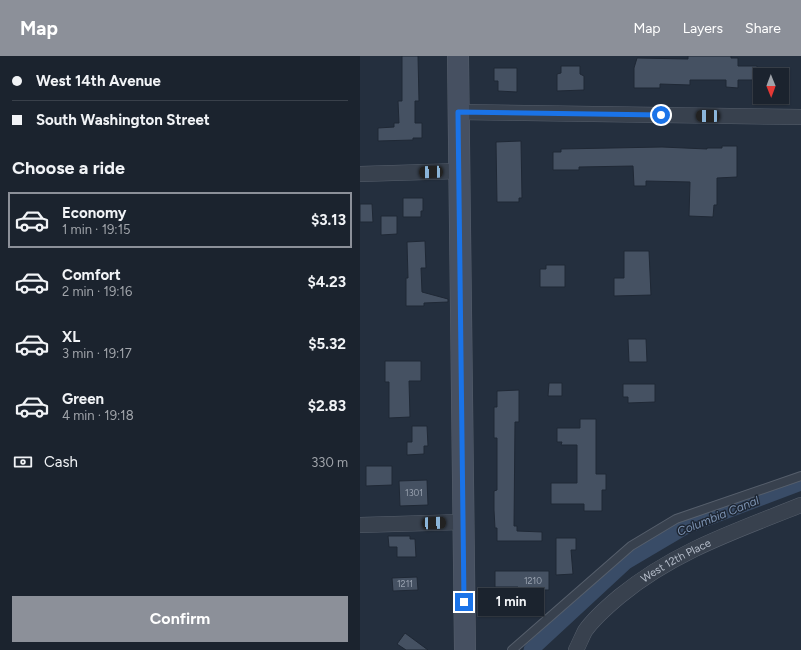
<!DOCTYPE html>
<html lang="en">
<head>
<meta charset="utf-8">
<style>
  :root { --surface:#1b232e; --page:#242b36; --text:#f1f3f6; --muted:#a0a4aa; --line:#39404a; --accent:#8c9099 }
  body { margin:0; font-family:Figtree,sans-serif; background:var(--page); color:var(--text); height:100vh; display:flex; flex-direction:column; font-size:15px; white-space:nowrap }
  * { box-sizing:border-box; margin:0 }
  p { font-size:13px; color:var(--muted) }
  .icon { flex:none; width:22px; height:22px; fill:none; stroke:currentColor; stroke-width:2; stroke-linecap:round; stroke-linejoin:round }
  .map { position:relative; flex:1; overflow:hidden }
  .panel { display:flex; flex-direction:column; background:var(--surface); width:360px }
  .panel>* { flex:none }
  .top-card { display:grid; align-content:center; height:88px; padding:0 12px; background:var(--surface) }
  .needle { width:26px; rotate:179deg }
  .buttons { position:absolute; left:393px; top:12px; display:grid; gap:8px }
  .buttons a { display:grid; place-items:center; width:36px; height:36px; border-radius:0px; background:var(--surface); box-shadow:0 1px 3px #0004,0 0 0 1px var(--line); font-size:20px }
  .end { position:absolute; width:18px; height:18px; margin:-9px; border:5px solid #1a73e8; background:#fff; box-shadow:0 0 0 2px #fff }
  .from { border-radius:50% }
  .bubble { position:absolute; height:28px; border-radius:0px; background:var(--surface); box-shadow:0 1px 3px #0004,0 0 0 1px var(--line); font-size:13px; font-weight:700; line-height:28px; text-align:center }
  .car { position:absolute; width:12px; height:24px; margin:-12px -6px; border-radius:5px; box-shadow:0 0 3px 1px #0007; background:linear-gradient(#222 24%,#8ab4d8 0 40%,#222 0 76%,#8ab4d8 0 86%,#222 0) }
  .top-card b { display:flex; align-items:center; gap:14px; height:38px; font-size:15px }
  .top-card b+b { border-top:1px solid var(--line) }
  .top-card i { width:10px; height:10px; background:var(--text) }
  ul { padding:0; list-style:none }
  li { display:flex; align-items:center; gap:12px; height:56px; margin:0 8px 6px; padding:0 4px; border:2px solid transparent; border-radius:0px }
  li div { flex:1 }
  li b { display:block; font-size:15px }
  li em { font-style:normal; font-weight:700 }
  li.current { border-color:var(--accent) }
  li>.icon { width:36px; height:36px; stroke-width:1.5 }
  h2 { padding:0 12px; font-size:18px; line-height:48px }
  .pay { display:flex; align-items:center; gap:10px; height:44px; padding:0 12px; font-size:15px }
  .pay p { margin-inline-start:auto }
  .action { display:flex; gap:8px; margin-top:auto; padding:8px 12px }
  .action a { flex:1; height:46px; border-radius:0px; background:var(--accent); color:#fff; font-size:16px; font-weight:700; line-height:46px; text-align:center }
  header { display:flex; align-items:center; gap:24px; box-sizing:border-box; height:56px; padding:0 20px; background:var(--accent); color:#fff }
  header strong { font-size:19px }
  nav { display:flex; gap:22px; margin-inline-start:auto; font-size:14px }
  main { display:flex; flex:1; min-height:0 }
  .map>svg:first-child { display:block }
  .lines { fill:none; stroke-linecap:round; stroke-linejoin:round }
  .canal { stroke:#394c67; stroke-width:15 }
  .building { fill:#455162; stroke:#1f2835 }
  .service-casing { stroke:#565f6c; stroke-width:10 }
  .minor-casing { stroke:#565f6c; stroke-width:16 }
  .secondary-casing { stroke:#565f6c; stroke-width:22 }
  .service { stroke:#38414e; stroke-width:8 }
  .minor { stroke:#38414e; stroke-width:15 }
  .secondary { stroke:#465061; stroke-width:21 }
  .route { stroke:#1a73e8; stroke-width:5 }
  .labels { text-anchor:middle; stroke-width:3; stroke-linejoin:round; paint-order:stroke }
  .number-label { font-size:9px; fill:#98a1af }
  .street-label { font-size:11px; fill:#b4bcc9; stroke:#1d2633 }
  .water-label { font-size:12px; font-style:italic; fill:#7c92b1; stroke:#1d2633 }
</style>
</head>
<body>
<header>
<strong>Map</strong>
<nav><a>Map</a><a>Layers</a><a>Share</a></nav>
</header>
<main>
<section class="panel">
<div class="top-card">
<b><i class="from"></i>West 14th Avenue</b>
<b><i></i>South Washington Street</b>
</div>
<h2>Choose a ride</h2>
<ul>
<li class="current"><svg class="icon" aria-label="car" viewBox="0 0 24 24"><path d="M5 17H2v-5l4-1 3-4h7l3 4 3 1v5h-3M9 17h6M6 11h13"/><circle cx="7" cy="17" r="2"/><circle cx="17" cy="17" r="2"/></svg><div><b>Economy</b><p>1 min · 19:15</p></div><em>$3.13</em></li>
<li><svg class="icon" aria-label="car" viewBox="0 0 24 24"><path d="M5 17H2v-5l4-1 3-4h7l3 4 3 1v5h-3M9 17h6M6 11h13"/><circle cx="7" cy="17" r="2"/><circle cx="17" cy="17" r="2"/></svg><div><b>Comfort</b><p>2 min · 19:16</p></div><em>$4.23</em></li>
<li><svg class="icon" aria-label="car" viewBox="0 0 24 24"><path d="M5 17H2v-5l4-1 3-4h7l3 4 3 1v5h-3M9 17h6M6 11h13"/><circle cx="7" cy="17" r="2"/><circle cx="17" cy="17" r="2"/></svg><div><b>XL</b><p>3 min · 19:17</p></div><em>$5.32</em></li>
<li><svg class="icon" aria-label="car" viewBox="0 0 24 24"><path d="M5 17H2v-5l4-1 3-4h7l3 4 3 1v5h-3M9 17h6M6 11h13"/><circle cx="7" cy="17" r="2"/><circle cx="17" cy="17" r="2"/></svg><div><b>Green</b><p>4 min · 19:18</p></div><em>$2.83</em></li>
</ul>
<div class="pay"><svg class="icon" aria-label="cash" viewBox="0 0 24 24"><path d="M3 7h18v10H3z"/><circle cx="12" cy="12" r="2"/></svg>Cash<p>330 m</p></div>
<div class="action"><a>Confirm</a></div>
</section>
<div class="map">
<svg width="441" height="594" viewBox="0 0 441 594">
  <rect width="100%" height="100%" fill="#242f3e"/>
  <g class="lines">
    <!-- canal -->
    <polyline class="canal" points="171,594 266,506 327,470 441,427"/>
  </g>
  <!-- building -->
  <g class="building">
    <polygon points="42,0 58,0 59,45 55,45 55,67 62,67 62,82 53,82 53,84 18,85 18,72 34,71 34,67 39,67 38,45 42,45"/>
    <polygon points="328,0 371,0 371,2 378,2 378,10 397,10 397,24 378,24 378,32 366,31 366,24 330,24 330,29 300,28 300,32 274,32 274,12 277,2 328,3"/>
    <polygon points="201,10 220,10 220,18 224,20 224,34 197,35 197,18 201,17"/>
    <polygon points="134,12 157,12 157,36 138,35 138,25 134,25"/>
    <polygon points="161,85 162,142 159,142 159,146 137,146 136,86"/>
    <polygon points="362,90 377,90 377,121 357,122 357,149 354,149 353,161 329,160 330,126 286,125 286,130 274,130 273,110 219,111 219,114 193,114 193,96 201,96 201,93 302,91 347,93 347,92 362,92"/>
    <polygon points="43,142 63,142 63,155 61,155 61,161 43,161"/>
    <polygon points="0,148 12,148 13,166 0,166"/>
    <polygon points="21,160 37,160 37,178 21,179"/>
    <polygon points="65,185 66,212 61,212 62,236 88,243 88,246 64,247 64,250 46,250 46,222 48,222 47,186"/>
    <polygon points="264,195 289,195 291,239 254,240 254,222 264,222"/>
    <polygon points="186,209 205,209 205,231 180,231 180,213 186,213"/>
    <polygon points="268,283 286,283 287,306 269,306"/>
    <polygon points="25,305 61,305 61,325 49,325 50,361 29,362 29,326 25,326"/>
    <polygon points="189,327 202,327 202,340 188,340"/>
    <polygon points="263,328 295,328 295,346 268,347 268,341 263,341"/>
    <polygon points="159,334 159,366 155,366 154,470 157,470 157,475 182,476 182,485 137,485 137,472 135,472 134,454 134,435 137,434 137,382 134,382 134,351 137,351 137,335"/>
    <polygon points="220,363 236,363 236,418 246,418 246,434 242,434 242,455 224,455 224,448 191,448 191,427 217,427 217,389 201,389 202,386 197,386 197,372 220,372"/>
    <polygon points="52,370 67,370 68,390 64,390 64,398 47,399 47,386 52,386"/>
    <polygon points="6,410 32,410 32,429 6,430"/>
    <polygon points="67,424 68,449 40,450 39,425"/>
    <polygon points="28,480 50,480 50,483 55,483 56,501 37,501 37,491 29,491"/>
    <polygon points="196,482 216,482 216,494 211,494 213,518 196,519"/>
    <polygon points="135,515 189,515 189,534 158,534 158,531 135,531"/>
    <polygon points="57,521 58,534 33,535 32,522"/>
    <polygon points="45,577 68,594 46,594 37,588"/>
  </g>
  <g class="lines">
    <!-- service casing -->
    <g class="service-casing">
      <polyline id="service" points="152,594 271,490 316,463 441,420"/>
    </g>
    <!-- minor casing -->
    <g class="minor-casing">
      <g id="minor">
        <polyline points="98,56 441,61"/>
        <polyline points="0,118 99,115"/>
        <polyline points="0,469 103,466"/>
        <path id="s1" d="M216,594C219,588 222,581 225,575C234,562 248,550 260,540C315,495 376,475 441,449"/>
      </g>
    </g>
    <!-- secondary casing -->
    <g class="secondary-casing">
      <polyline id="secondary" points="98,0 105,594"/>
    </g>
    <!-- service -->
    <use href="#service" class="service"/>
    <!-- minor -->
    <use href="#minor" class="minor"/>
    <!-- secondary -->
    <use href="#secondary" class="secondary"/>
  </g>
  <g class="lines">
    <!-- route -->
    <polyline class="route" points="104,546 98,56 301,59"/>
  </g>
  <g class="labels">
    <!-- number labels -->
    <g class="number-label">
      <text x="54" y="440">1301</text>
      <text x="173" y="528">1210</text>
      <text x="45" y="531">1211</text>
    </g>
    <!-- street labels -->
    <g class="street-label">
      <text dy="4" stroke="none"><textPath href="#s1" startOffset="137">West 12th Place</textPath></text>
    </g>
    <!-- water labels -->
    <g class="water-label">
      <text transform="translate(358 460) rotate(-22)" y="4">Columbia Canal</text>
    </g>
  </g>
</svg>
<div class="buttons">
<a><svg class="needle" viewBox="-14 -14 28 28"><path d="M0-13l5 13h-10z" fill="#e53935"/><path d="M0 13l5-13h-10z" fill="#a0a4aa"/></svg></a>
</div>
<i class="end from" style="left:301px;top:59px"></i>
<i class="end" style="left:104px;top:546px"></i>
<div class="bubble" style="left:118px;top:532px;width:66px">1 min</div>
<i class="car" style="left:348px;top:60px;rotate:271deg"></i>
<i class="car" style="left:71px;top:116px;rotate:268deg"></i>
<i class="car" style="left:74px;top:467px;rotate:88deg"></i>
</div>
</main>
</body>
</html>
